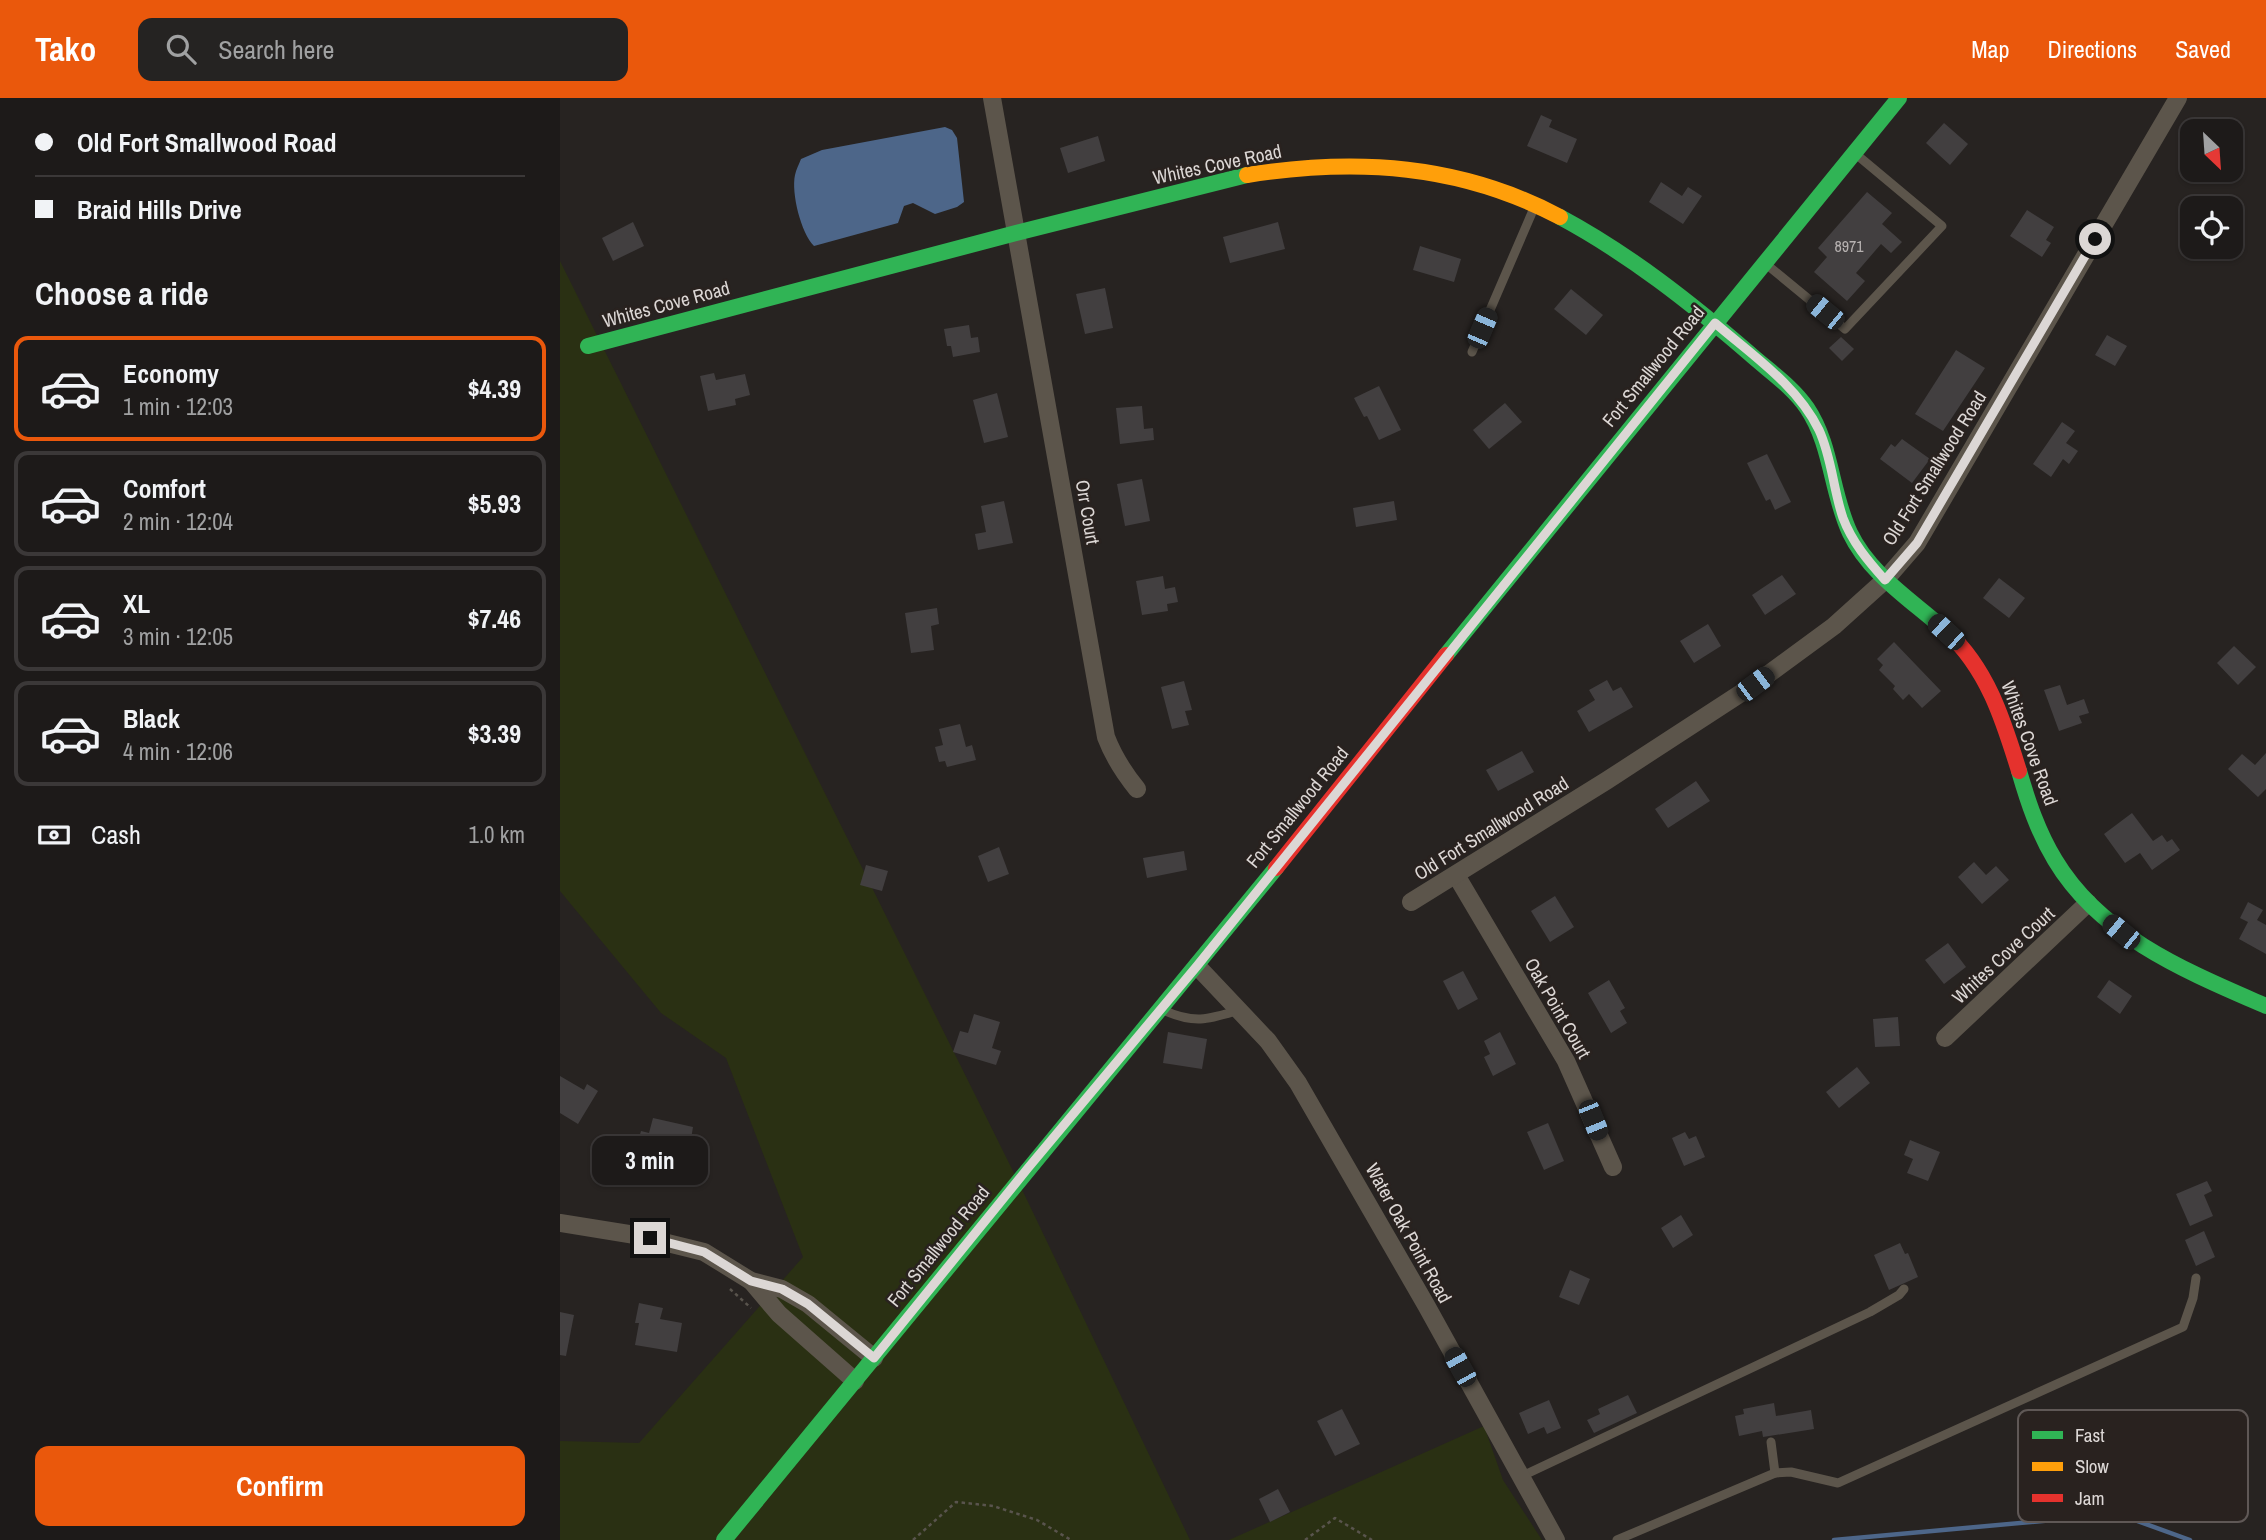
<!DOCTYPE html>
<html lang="en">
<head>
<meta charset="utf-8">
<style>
  :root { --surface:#1d1a19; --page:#252322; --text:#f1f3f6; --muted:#a0a1a2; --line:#3b3838; --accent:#ea580c }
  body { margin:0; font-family:"Archivo Narrow",sans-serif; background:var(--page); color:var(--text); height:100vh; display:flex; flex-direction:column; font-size:26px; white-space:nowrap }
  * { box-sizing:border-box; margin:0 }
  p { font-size:23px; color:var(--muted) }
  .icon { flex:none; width:38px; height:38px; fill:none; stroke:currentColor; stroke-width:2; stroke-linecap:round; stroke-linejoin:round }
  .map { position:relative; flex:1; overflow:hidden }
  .side { display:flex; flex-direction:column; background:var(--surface); width:560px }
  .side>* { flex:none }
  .banner { display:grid; align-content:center; height:154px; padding:0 35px; background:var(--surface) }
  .needle { width:46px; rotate:155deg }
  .controls { position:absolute; left:1620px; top:21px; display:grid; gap:14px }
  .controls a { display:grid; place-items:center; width:63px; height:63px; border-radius:14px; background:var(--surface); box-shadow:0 2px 5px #0004,0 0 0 2px var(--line); font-size:35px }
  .end { position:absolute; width:32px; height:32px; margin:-16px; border:9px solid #dcd7d5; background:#111; box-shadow:0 0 0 4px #111 }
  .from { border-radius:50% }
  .bubble { position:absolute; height:49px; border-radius:14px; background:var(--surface); box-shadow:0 2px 5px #0004,0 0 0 2px var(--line); font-size:23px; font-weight:700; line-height:49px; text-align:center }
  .car { position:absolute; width:21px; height:42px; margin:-21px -10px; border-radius:9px; box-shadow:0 0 5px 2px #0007; background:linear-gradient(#222 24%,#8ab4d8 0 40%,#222 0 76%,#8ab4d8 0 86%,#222 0) }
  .banner b { display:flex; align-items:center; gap:24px; height:66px; font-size:26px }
  .banner b+b { border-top:2px solid var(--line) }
  .banner i { width:18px; height:18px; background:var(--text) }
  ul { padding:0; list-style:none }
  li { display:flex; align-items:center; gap:21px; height:105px; margin:0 14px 10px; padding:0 21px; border:4px solid var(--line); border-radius:14px }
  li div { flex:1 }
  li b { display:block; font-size:26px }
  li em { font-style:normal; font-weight:700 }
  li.active { border-color:var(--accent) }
  li>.icon { width:63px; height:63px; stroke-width:1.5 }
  h2 { padding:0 35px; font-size:32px; line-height:84px }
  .pay { display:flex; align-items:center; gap:18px; height:77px; padding:0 35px; font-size:26px }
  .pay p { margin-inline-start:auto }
  .primary-button { display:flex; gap:14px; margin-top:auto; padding:14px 35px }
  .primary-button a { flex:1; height:80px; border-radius:14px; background:var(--accent); color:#fff; font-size:28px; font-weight:700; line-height:80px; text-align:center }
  header { display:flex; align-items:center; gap:42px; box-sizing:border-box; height:98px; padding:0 35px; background:var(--accent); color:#fff }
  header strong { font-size:33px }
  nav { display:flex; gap:38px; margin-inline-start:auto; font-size:24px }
  .search { width:490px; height:63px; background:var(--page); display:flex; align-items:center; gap:18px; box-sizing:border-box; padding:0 24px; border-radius:14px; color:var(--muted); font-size:26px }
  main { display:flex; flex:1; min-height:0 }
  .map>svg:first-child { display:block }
  .green { fill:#2a3013 }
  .water { fill:#4d6689 }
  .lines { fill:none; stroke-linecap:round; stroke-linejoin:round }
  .stream { stroke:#4d6689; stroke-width:4.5 }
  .building { fill:#423f40 }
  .path { stroke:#59544d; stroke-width:2.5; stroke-dasharray:3.5 3.5; stroke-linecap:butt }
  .lane { stroke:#5c554b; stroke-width:9 }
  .street { stroke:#5c554b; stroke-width:18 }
  .fast { stroke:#30b455; stroke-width:16 }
  .slow { stroke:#ff9f0a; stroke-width:16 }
  .jam { stroke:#e5322d; stroke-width:16 }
  .route { stroke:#dcd7d5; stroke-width:9 }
  .labels { text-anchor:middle; stroke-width:5; stroke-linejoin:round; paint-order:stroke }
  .number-label { font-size:16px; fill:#b6b1b0 }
  .street-label { font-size:19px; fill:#dcd7d5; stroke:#29221f }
  .key { fill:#29221f; stroke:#5f5856; stroke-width:2 }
  .key-label { font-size:19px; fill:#dcd7d5 }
</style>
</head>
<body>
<header>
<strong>Tako</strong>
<div class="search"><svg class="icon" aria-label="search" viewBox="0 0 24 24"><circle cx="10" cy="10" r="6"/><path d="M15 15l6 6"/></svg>Search here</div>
<nav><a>Map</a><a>Directions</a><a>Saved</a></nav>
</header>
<main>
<section class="side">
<div class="banner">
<b><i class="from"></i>Old Fort Smallwood Road</b>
<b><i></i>Braid Hills Drive</b>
</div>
<h2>Choose a ride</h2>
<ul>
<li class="active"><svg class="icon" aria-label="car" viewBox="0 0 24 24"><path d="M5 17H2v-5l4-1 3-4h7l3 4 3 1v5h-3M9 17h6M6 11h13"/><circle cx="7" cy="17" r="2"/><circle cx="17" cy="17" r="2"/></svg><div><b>Economy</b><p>1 min · 12:03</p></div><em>$4.39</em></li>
<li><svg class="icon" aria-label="car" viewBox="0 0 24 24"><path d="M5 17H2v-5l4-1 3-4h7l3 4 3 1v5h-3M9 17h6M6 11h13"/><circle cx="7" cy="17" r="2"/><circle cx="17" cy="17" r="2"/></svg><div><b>Comfort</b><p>2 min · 12:04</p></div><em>$5.93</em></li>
<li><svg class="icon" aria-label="car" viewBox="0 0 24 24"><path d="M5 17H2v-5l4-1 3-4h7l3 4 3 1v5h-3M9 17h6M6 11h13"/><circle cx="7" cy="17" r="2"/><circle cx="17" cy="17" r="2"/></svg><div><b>XL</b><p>3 min · 12:05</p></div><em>$7.46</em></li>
<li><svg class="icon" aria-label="car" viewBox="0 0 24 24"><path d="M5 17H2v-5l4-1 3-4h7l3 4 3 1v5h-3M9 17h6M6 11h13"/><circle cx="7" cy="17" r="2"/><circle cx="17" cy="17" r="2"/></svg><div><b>Black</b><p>4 min · 12:06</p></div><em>$3.39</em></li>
</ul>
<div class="pay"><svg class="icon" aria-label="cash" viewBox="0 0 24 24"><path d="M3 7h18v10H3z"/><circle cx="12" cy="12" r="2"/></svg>Cash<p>1.0 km</p></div>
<div class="primary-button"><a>Confirm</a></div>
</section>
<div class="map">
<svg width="1706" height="1442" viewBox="0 0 1706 1442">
  <rect width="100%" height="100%" fill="#272321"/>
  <!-- green -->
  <g class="green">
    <polygon points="0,163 455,1077 630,1442 0,1442 0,1343 79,1345 243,1159 166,960 101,915 0,793"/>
    <polygon points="924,1328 943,1382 982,1442 669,1442"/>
  </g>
  <!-- water -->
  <path class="water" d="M385,29L392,32L397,40L404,104L397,109L375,116L353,105L344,108L338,125L254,148C241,135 231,95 235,77C236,72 239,66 241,61L262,52Z"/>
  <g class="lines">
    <!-- stream -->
    <polyline class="stream" points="1274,1442 1558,1416 1630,1442"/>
  </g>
  <!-- building -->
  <g class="building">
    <polygon points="981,17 992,22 989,29 1017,41 1007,65 967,48"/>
    <polygon points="1384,25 1408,46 1390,67 1366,45"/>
    <polygon points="538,38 545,63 508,75 500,50"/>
    <polygon points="1101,84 1122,98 1128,89 1142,98 1123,126 1089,104"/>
    <polygon points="1307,94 1332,115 1322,126 1342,144 1331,155 1321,146 1296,175 1305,183 1287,203 1254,174 1267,159 1258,150"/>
    <polygon points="1467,112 1494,129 1486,142 1491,145 1482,159 1450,138"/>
    <polygon points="73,124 84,148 53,163 42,140"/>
    <polygon points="718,124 725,151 670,165 663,139"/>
    <polygon points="860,148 901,161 894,184 853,172"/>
    <polygon points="545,190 553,230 525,236 516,196"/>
    <polygon points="1011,191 1043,217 1026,237 994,211"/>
    <polygon points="409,227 411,240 418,239 420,254 393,259 391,248 387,248 384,231"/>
    <polygon points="1547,237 1567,248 1555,268 1535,257"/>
    <polygon points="1281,239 1294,251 1282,263 1269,250"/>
    <polygon points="1396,252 1425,270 1383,333 1355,316"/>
    <polygon points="154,275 156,282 185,276 190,297 175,301 176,307 148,313 140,278"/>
    <polygon points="819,288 841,332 819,342 807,318 804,319 794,300"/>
    <polygon points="437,295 448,339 424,345 413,302"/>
    <polygon points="945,305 962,324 929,351 913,332"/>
    <polygon points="582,308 584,331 593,330 594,342 560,346 556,310"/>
    <polygon points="1502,324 1515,333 1506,345 1518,353 1509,366 1503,361 1491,379 1473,366"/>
    <polygon points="1342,341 1370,361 1352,385 1320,361 1331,346 1335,349"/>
    <polygon points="1207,356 1231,404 1215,412 1210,401 1206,403 1187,365"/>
    <polygon points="582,381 590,423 565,428 557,386"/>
    <polygon points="444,403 453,445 418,452 415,436 426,434 421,408"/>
    <polygon points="834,403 837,422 796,429 793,410"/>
    <polygon points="1222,477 1236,496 1205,517 1192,497"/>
    <polygon points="603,478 605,491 615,489 618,504 607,506 608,513 582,517 576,483"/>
    <polygon points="1439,480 1465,500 1449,520 1423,500"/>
    <polygon points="377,510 379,526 371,528 374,552 351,555 345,515"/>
    <polygon points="1148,526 1161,548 1134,565 1120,543"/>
    <polygon points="1334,544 1381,593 1362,610 1349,596 1343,602 1333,591 1335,588 1319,572 1323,567 1317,561"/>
    <polygon points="1674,548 1696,569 1678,587 1657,565"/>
    <polygon points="1047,582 1053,593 1061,589 1073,609 1029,634 1017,613 1035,602 1029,592"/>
    <polygon points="624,583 632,612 625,613 629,627 612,631 601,589"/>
    <polygon points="1500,587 1507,607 1524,601 1529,615 1519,618 1522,625 1499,633 1484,592"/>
    <polygon points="400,626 406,649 412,647 416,662 387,669 385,663 379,664 375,649 383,647 379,631"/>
    <polygon points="962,653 974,674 938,693 926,672"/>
    <polygon points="1706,655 1706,691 1698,699 1668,671 1682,656 1695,667"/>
    <polygon points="1136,683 1150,703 1108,730 1095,711"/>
    <polygon points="1572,715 1593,743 1602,737 1607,744 1612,741 1620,752 1592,772 1580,755 1565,765 1544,736"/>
    <polygon points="439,749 449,776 428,784 418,758"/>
    <polygon points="624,753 627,772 587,780 583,760"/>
    <polygon points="1414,764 1426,777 1436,768 1449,782 1422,806 1398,779"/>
    <polygon points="306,767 328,773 322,793 300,787"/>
    <polygon points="995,798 1014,829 990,844 971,813"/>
    <polygon points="1688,804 1703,812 1697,822 1706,827 1706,856 1679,841 1688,824 1680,820"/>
    <polygon points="1388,845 1406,869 1384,886 1365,862"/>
    <polygon points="903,873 918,901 898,912 883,883"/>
    <polygon points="1049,882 1065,910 1060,913 1067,925 1051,935 1028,895"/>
    <polygon points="1549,882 1572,898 1560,916 1537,899"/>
    <polygon points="414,916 440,924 432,950 441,953 436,967 393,954 400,933 408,935"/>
    <polygon points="1338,919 1340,948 1315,949 1313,921"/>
    <polygon points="608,934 647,941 642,971 603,965"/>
    <polygon points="940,934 956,966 933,978 924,959 930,956 924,943"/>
    <polygon points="1297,969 1310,985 1279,1010 1266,994"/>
    <polygon points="0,978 24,992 27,986 38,993 18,1026 0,1015"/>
    <polygon points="93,1020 133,1029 131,1041 138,1043 134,1061 100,1053 98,1060 75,1054 81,1033 89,1035"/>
    <polygon points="988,1025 1004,1063 984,1072 967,1034"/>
    <polygon points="1125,1034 1129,1041 1136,1038 1145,1059 1124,1068 1112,1040"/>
    <polygon points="1350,1042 1380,1054 1368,1083 1347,1075 1353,1061 1344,1057"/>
    <polygon points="1647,1083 1652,1093 1644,1097 1653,1118 1630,1128 1616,1096"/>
    <polygon points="1121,1117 1133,1137 1113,1150 1101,1130"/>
    <polygon points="1644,1133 1655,1159 1636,1168 1625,1142"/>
    <polygon points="1340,1145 1345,1156 1348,1155 1358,1179 1329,1192 1314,1157"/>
    <polygon points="1010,1172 1030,1181 1019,1207 999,1199"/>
    <polygon points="79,1205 103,1210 100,1221 122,1225 117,1254 75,1247 79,1225 75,1225"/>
    <polygon points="0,1214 14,1217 6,1258 0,1257"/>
    <polygon points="1068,1297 1077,1315 1034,1335 1027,1322 1040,1316 1038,1311"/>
    <polygon points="989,1302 1001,1330 987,1336 984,1329 968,1336 959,1315"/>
    <polygon points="1214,1305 1216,1318 1251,1312 1254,1331 1203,1339 1202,1333 1179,1338 1175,1318 1184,1316 1183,1311"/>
    <polygon points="782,1311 800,1346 775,1358 757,1323"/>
    <polygon points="718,1391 730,1414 710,1424 699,1401"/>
  </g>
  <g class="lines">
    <!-- path -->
    <g class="path">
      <polyline points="170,1191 191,1210"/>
      <polyline points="353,1442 396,1404 433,1408 477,1422 511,1442"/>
      <polyline points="745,1442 775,1420 812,1442"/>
    </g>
    <!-- lane -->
    <g class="lane">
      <polyline points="1206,166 1285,231 1382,128 1297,57"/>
      <polyline points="912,254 974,110"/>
      <path d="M603,912C634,926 647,922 679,912"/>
      <polyline points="1215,1375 1231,1374 1278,1385 1623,1229 1633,1200 1636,1180"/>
      <polyline points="960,1379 1310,1214 1339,1197 1344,1191"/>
      <polyline points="1057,1442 1215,1375 1211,1344"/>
    </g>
    <!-- street -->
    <g class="street">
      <path d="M432,0L546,639C554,660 564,675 577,691"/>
      <polyline points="896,777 1006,963 1053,1069"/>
      <polyline points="851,804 1046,683 1195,586 1274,528 1325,482 1357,445 1618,0"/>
      <polyline points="637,868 708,943 738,985 866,1207 996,1442"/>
      <polyline points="1385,940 1528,805"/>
      <polyline points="0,1125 75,1137 144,1154 191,1183 222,1191 248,1206 314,1260"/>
      <polyline points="191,1183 219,1216 295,1283"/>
    </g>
    <!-- fast -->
    <g class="fast">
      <path d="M1000,119C1069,156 1131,205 1189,255C1209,273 1232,288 1247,310C1272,347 1271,395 1290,435C1310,477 1353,503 1386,533"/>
      <polyline points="28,248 456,135 687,77"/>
      <polyline points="886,557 1339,0"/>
      <path d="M1459,673C1468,704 1478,734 1495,762C1541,839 1628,874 1706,908"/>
      <polyline points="164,1442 716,770"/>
    </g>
    <!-- slow -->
    <path class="slow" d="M687,77C797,60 900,66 1000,119"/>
    <!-- jam -->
    <g class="jam">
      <path d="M1386,533C1427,570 1443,621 1459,673"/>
      <polyline points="716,770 886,557"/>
    </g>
  </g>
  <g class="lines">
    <!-- route -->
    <path class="route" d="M90,1140L144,1154L191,1183L222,1191L248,1206L314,1260L468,1070L637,868L1155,225C1192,257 1237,287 1259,332C1272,360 1273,391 1283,420C1292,444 1308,463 1325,482L1357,445L1535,141"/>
  </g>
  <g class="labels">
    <!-- number labels -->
    <g class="number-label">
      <text x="1289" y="154">8971</text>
    </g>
    <!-- street labels -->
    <g class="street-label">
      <text transform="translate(657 66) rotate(-12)" y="7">Whites Cove Road</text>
      <text transform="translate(106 206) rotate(-15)" y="7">Whites Cove Road</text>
      <text transform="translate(1093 268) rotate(-51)" y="7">Fort Smallwood Road</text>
      <text transform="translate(1374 370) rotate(-58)" y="7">Old Fort Smallwood Road</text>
      <text transform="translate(528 414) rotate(80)" y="7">Orr Court</text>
      <text transform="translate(1470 645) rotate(70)" y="7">Whites Cove Road</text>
      <text transform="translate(737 709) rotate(-51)" y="7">Fort Smallwood Road</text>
      <text transform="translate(931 730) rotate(-32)" y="7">Old Fort Smallwood Road</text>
      <text transform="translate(1443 857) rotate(-43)" y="7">Whites Cove Court</text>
      <text transform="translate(998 910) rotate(60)" y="7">Oak Point Court</text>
      <text transform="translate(849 1135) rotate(61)" y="7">Water Oak Point Road</text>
      <text transform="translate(378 1148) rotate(-51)" y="7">Fort Smallwood Road</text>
    </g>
  </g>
  <!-- legend -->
  <rect x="1458" y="1312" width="230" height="112" rx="10" class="key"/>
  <rect x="1472" y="1333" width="31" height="8" fill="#30b455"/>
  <rect x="1472" y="1364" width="31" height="9" fill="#ff9f0a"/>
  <rect x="1472" y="1396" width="31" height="8" fill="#e5322d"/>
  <g class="key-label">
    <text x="1515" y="1344">Fast</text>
    <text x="1515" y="1375">Slow</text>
    <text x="1515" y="1407">Jam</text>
  </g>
</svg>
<div class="controls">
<a><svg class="needle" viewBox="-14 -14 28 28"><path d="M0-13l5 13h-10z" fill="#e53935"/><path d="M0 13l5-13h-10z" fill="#a0a1a2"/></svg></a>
<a><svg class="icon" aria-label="locate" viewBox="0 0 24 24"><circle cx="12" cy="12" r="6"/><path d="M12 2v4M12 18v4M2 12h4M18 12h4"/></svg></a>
</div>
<i class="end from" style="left:1535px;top:141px"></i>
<i class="end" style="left:90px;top:1140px"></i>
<div class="bubble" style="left:32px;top:1038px;width:116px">3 min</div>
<i class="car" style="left:1265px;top:214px;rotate:309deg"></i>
<i class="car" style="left:922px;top:230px;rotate:23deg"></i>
<i class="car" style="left:1386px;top:534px;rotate:313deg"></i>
<i class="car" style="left:1195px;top:586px;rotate:53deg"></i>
<i class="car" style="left:1561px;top:834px;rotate:309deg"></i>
<i class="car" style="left:1033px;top:1022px;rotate:158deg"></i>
<i class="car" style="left:900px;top:1269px;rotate:331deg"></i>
</div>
</main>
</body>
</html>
